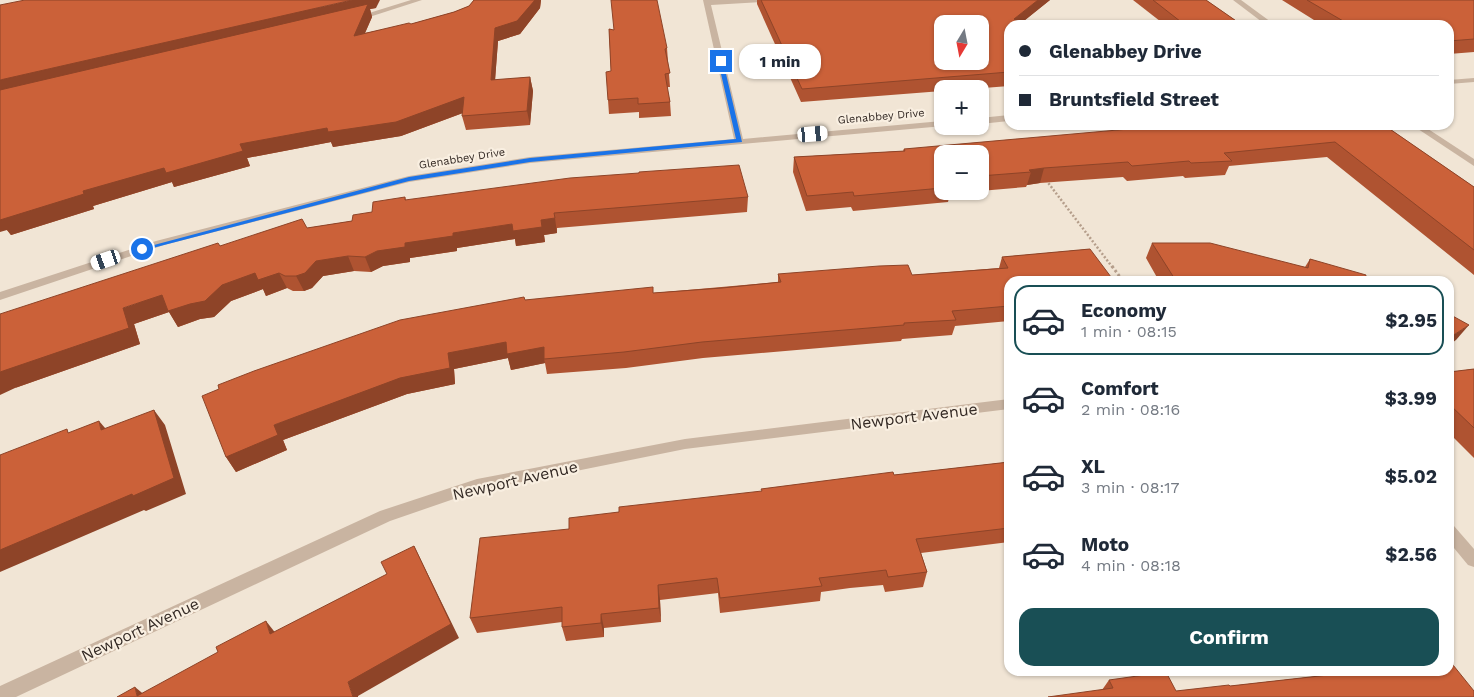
<!DOCTYPE html>
<html lang="en">
<head>
<meta charset="utf-8">
<style>
  :root { --surface:#fff; --page:#f2f2f3; --text:#1f2937; --muted:#747a83; --line:#e0e1e3; --accent:#194f55 }
  body { margin:0; font-family:"Work Sans",sans-serif; background:var(--page); color:var(--text); height:100vh; display:flex; flex-direction:column; font-size:19px; white-space:nowrap }
  * { box-sizing:border-box; margin:0 }
  p { font-size:16px; color:var(--muted) }
  .icon { flex:none; width:28px; height:28px; fill:none; stroke:currentColor; stroke-width:2; stroke-linecap:round; stroke-linejoin:round }
  .map { position:relative; flex:1; overflow:hidden }
  .side { position:absolute; left:1004px; top:276px; width:450px; height:400px; display:flex; flex-direction:column; background:var(--surface); border-radius:15px; box-shadow:0 1px 4px #0004 }
  .side>* { flex:none }
  .banner { position:absolute; left:1004px; top:20px; width:450px; height:110px; border-radius:15px; box-shadow:0 1px 4px #0004; display:grid; align-content:center; height:110px; padding:0 15px; background:var(--surface) }
  .needle { width:32px; rotate:190deg }
  .buttons { position:absolute; left:934px; top:15px; display:grid; gap:10px }
  .buttons a { display:grid; place-items:center; width:55px; height:55px; border-radius:10px; background:var(--surface); box-shadow:0 1px 4px #0004; font-size:25px }
  .end { position:absolute; width:22px; height:22px; margin:-11px; border:6px solid #1a73e8; background:#fff; box-shadow:0 0 0 2px #fff }
  .from { border-radius:50% }
  .bubble { position:absolute; height:35px; border-radius:15px; background:var(--surface); box-shadow:0 1px 4px #0004; font-size:16px; font-weight:700; line-height:35px; text-align:center }
  .car { position:absolute; width:15px; height:30px; margin:-15px -8px; border-radius:6px; box-shadow:0 0 4px 1px #0007; background:linear-gradient(#fff 24%,#345 0 40%,#fff 0 76%,#345 0 86%,#fff 0) }
  .banner b { display:flex; align-items:center; gap:18px; height:48px; font-size:19px }
  .banner b+b { border-top:1px solid var(--line) }
  .banner i { width:12px; height:12px; background:var(--text) }
  ul { padding:9px 0 0; list-style:none }
  li { display:flex; align-items:center; gap:15px; height:70px; margin:0 10px 8px; padding:0 5px; border:2px solid transparent; border-radius:15px }
  li div { flex:1 }
  li b { display:block; font-size:19px }
  li em { font-style:normal; font-weight:700 }
  li.selected { border-color:var(--accent) }
  li>.icon { width:45px; height:45px; stroke-width:1.5 }
  .cta { display:flex; gap:10px; margin-top:auto; padding:10px 15px }
  .cta a { flex:1; height:58px; border-radius:15px; background:var(--accent); color:#fff; font-size:20px; font-weight:700; line-height:58px; text-align:center }
  .map>svg:first-child { display:block }
  .lines { fill:none; stroke-linecap:round; stroke-linejoin:round }
  .path-far1 { stroke:#b59e8b; stroke-width:2.5; stroke-dasharray:2 2; stroke-linecap:butt }
  .path { stroke:#b59e8b; stroke-width:3; stroke-dasharray:2.5 2.5; stroke-linecap:butt }
  .street { fill:#c9b4a1; fill-rule:evenodd }
  .wall { fill:#af5331 }
  .shaded-wall { fill:#8e4428 }
  .building { fill:#cb6139; stroke:#8e4428; fill-rule:evenodd }
  .route { fill:#1a73e8 }
  .labels { text-anchor:middle; stroke-width:4.5; stroke-linejoin:round; paint-order:stroke }
  .far-street-label { font-size:11px; fill:#332924; stroke:#f9efe1 }
  .near-street-label { font-size:16px; fill:#332924; stroke:#f9efe1 }
</style>
</head>
<body>
<div class="map">
<svg width="1474" height="697" viewBox="0 0 1474 697">
  <rect width="100%" height="100%" fill="#f1e5d5"/>
  <g class="lines">
    <!-- path-far1 -->
    <polyline class="path-far1" points="1046,180 1113,268"/>
    <!-- path -->
    <polyline class="path" points="1112,266 1123,281"/>
    <!-- street -->
    <g class="street">
      <polygon points="411,0 422,0 360,20 353,18"/>
      <polygon points="703,0 765,0 762,2 711,5 743,139 942,121 944,126 530,163 409,182 164,245 0,300 0,292 156,241 409,176 530,157 734,139"/>
      <polygon points="1233,0 1241,0 1275,25 1266,25"/>
      <polygon points="1474,78 1474,82 1449,84 1449,80"/>
      <polygon points="1009,115 1009,121 980,124 980,118"/>
      <polygon points="1412,125 1422,125 1474,159 1474,166"/>
      <polygon points="1009,399 1009,409 685,449 477,491 390,521 16,697 0,697 0,686 380,511 477,479 685,439"/>
      <polygon points="1449,524 1454,526 1474,549 1474,567 1468,565 1449,542"/>
    </g>
  </g>
  <!-- wall -->
  <g class="wall">
    <polygon points="474,0 541,0 540,8 520,34 498,41 495,80 530,77 533,91 530,125 466,130 462,116 463,113 401,136 333,147 331,142 247,158 250,166 174,187 172,182 93,206 94,209 11,235 7,230 0,5 376,8 370,9 372,17 365,33 411,24 454,12 469,6"/>
    <polygon points="757,0 1050,0 1021,23 1009,25 1009,86 971,89 942,89 942,91 801,102 757,4"/>
    <polygon points="1133,0 1206,0 1242,25 1165,25"/>
    <polygon points="1282,0 1474,0 1474,52 1449,54 1449,25 1322,25"/>
    <polygon points="609,29 667,48 670,87 667,87 670,102 671,116 639,118 639,112 609,114 608,100 611,71"/>
    <polygon points="1384,125 1474,187 1474,275 1327,157 1229,166 1225,175 1185,178 1183,176 1127,181 1123,177 1040,183 1027,185 1026,187 980,191 980,154 942,154 942,191 971,191 950,193 948,202 853,211 851,207 806,211 793,172 794,157 903,151 904,149"/>
    <polygon points="405,197 406,200 748,197 747,212 557,228 557,233 544,235 545,242 516,246 515,239 457,248 457,251 410,258 410,262 383,266 371,272 354,271 323,276 312,288 304,291 293,291 287,288 266,296 263,289 231,301 214,317 200,319 178,327 169,312 134,324 140,344 15,388 220,246 307,228 352,221"/>
    <polygon points="1152,243 1305,267 1310,259 1365,281 1159,281 1146,258"/>
    <polygon points="1090,249 1009,281 1009,321 955,326 952,335 902,339 901,341 703,358 626,368 547,374 545,363 511,370 508,358 454,369 455,384 407,394 283,440 287,450 236,472 226,457 525,300 653,293 778,282 778,274 912,275 999,268 1002,257"/>
    <polygon points="1474,369 1474,458 1449,433 1449,372"/>
    <polygon points="1009,462 1009,542 921,553 927,572 923,587 885,592 883,585 850,588 821,592 820,601 720,613 718,593 660,600 661,622 604,628 604,637 566,641 562,627 562,622 477,633 470,618 569,529 619,512 894,475"/>
    <polygon points="1344,671 1449,671 1474,697 1102,690 1109,680 1176,691 1230,686 1346,673"/>
  </g>
  <!-- shaded-wall -->
  <g class="shaded-wall">
    <polygon points="352,0 380,0 376,8 370,9 372,17 358,49 0,96 0,80"/>
    <polygon points="535,0 541,0 540,8 520,34 498,41 494,94 491,80 495,28"/>
    <polygon points="1038,0 1050,0 1019,25 1014,19"/>
    <polygon points="530,77 533,91 530,125 527,111"/>
    <polygon points="464,97 468,111 401,136 333,147 331,142 247,158 250,166 174,187 172,182 93,206 94,209 11,235 7,230 0,232 0,217 83,191 240,144"/>
    <polygon points="1044,168 1040,183 1027,185 1031,172 1029,170"/>
    <polygon points="555,218 557,233 544,235 545,242 516,246 515,239 457,248 457,251 410,258 410,262 383,266 371,272 365,257 377,251 405,243 453,233"/>
    <polygon points="348,256 354,271 323,276 312,288 304,291 296,276 316,261"/>
    <polygon points="255,273 279,273 287,288 266,296 263,289 231,301 214,317 200,319 178,327 169,312 134,324 140,344 15,388 0,395 0,372 123,308 162,295 222,285"/>
    <polygon points="1469,325 1456,340 1449,345 1449,338"/>
    <polygon points="506,342 544,347 544,359 545,363 511,370 508,358 454,369 455,384 407,394 283,440 287,450 236,472 226,457 274,425 448,353"/>
    <polygon points="154,410 165,425 186,494 146,511 144,510 0,572 0,550"/>
    <polygon points="99,421 112,436 101,430"/>
    <polygon points="414,546 459,638 358,696 358,697 353,697 348,682"/>
    <polygon points="658,585 660,600 661,622 659,608"/>
    <polygon points="601,614 604,628 604,637 601,623"/>
    <polygon points="266,621 277,635 270,634"/>
    <polygon points="135,687 147,697 137,696"/>
  </g>
  <!-- building -->
  <g class="building">
    <polygon points="25,0 352,0 0,80 0,5"/>
    <polygon points="474,0 535,0 517,21 495,28 491,80 530,77 527,111 462,116 464,97 396,122 328,132 327,128 240,144 243,151 166,173 164,168 83,191 84,194 0,220 0,90 368,4 354,36 409,23 411,24 454,12 469,6"/>
    <polygon points="611,0 657,0 667,48 665,49 670,73 665,74 670,102 638,104 638,98 608,100 606,72 611,71 609,29 614,30"/>
    <path d="M761,0H1038L1014,19L1023,25H1009V72L802,89ZM942,24H980V61H942Z"/>
    <polygon points="1153,0 1206,0 1242,25 1185,25"/>
    <polygon points="1307,0 1474,0 1474,39 1449,41 1449,25 1350,25"/>
    <polygon points="1174,125 1384,125 1474,187 1474,250 1335,142 1224,153 1232,161 1191,163 1189,161 1132,166 1128,162 1044,168 1029,170 1031,172 980,176 980,154 942,154 942,188 854,196 853,192 807,196 794,157 905,151 904,149"/>
    <polygon points="739,165 748,197 554,213 555,218 541,220 542,227 513,231 512,224 453,233 453,236 405,243 405,247 377,251 365,257 348,256 316,261 305,273 296,276 285,276 279,273 258,280 255,273 222,285 205,301 190,304 168,311 162,295 123,308 129,328 0,372 0,314 218,243 220,246 302,219 307,228 352,221 353,215 372,212 373,202 405,197 405,200 570,178 639,173 639,172"/>
    <polygon points="1152,243 1210,243 1308,268 1310,259 1366,275 1365,281 1176,281"/>
    <polygon points="1090,249 1114,281 1009,281 1009,306 952,311 956,320 904,323 904,325 702,342 624,352 544,359 544,347 507,354 506,342 448,353 450,368 400,378 274,425 278,435 226,457 202,396 219,389 218,385 254,371 400,320 524,297 525,300 653,287 653,293 722,288 781,282 778,274 879,266 908,265 912,275 1008,268 1002,257"/>
    <polygon points="1449,314 1469,325 1449,338"/>
    <polygon points="1474,369 1474,428 1449,404 1449,372"/>
    <polygon points="154,410 174,478 133,496 132,494 0,550 0,455 67,429 68,433 99,421 101,430"/>
    <polygon points="1009,462 1009,528 916,539 927,572 888,577 886,570 853,574 819,578 822,586 720,598 717,578 658,585 659,608 601,614 601,623 562,627 562,607 470,618 480,538 569,529 569,518 619,512 619,507 762,491 761,489 893,472 894,475"/>
    <polygon points="414,546 451,624 348,682 353,697 117,697 135,687 137,696 218,652 216,647 266,621 270,634 387,574 381,562"/>
    <polygon points="1449,660 1474,691 1474,697 1048,697 1113,688 1109,680 1166,672 1176,691 1229,685 1230,686 1364,671 1449,671"/>
  </g>
  <!-- route -->
  <polygon class="route" points="721,59 723,61 742,142 530,162 409,181 145,250 139,249 409,177 530,158 736,139 718,61"/>
  <g class="labels">
    <!-- far-street labels -->
    <g class="far-street-label">
      <text transform="translate(881 116) rotate(-5)" y="4">Glenabbey Drive</text>
      <text transform="translate(462 158) rotate(-9)" y="4">Glenabbey Drive</text>
    </g>
    <!-- near-street labels -->
    <g class="near-street-label">
      <text transform="translate(914 416) rotate(-7)" y="6">Newport Avenue</text>
      <text transform="translate(515 480) rotate(-13)" y="6">Newport Avenue</text>
      <text transform="translate(140 629) rotate(-25)" y="6">Newport Avenue</text>
    </g>
  </g>
</svg>
<div class="buttons">
<a><svg class="needle" viewBox="-14 -14 28 28"><path d="M0-13l5 13h-10z" fill="#e53935"/><path d="M0 13l5-13h-10z" fill="#747a83"/></svg></a>
<a>+</a>
<a>−</a>
</div>
<i class="end from" style="left:142px;top:249px"></i>
<i class="end" style="left:721px;top:61px"></i>
<div class="bubble" style="left:739px;top:44px;width:82px">1 min</div>
<i class="car" style="left:813px;top:134px;rotate:85deg"></i>
<i class="car" style="left:106px;top:260px;rotate:251deg"></i>
<div class="banner">
<b><i class="from"></i>Glenabbey Drive</b>
<b><i></i>Bruntsfield Street</b>
</div>
<section class="side">
<ul>
<li class="selected"><svg class="icon" aria-label="car" viewBox="0 0 24 24"><path d="M5 17H2v-5l4-1 3-4h7l3 4 3 1v5h-3M9 17h6M6 11h13"/><circle cx="7" cy="17" r="2"/><circle cx="17" cy="17" r="2"/></svg><div><b>Economy</b><p>1 min · 08:15</p></div><em>$2.95</em></li>
<li><svg class="icon" aria-label="car" viewBox="0 0 24 24"><path d="M5 17H2v-5l4-1 3-4h7l3 4 3 1v5h-3M9 17h6M6 11h13"/><circle cx="7" cy="17" r="2"/><circle cx="17" cy="17" r="2"/></svg><div><b>Comfort</b><p>2 min · 08:16</p></div><em>$3.99</em></li>
<li><svg class="icon" aria-label="car" viewBox="0 0 24 24"><path d="M5 17H2v-5l4-1 3-4h7l3 4 3 1v5h-3M9 17h6M6 11h13"/><circle cx="7" cy="17" r="2"/><circle cx="17" cy="17" r="2"/></svg><div><b>XL</b><p>3 min · 08:17</p></div><em>$5.02</em></li>
<li><svg class="icon" aria-label="car" viewBox="0 0 24 24"><path d="M5 17H2v-5l4-1 3-4h7l3 4 3 1v5h-3M9 17h6M6 11h13"/><circle cx="7" cy="17" r="2"/><circle cx="17" cy="17" r="2"/></svg><div><b>Moto</b><p>4 min · 08:18</p></div><em>$2.56</em></li>
</ul>
<div class="cta"><a>Confirm</a></div>
</section>
</div>
</body>
</html>
